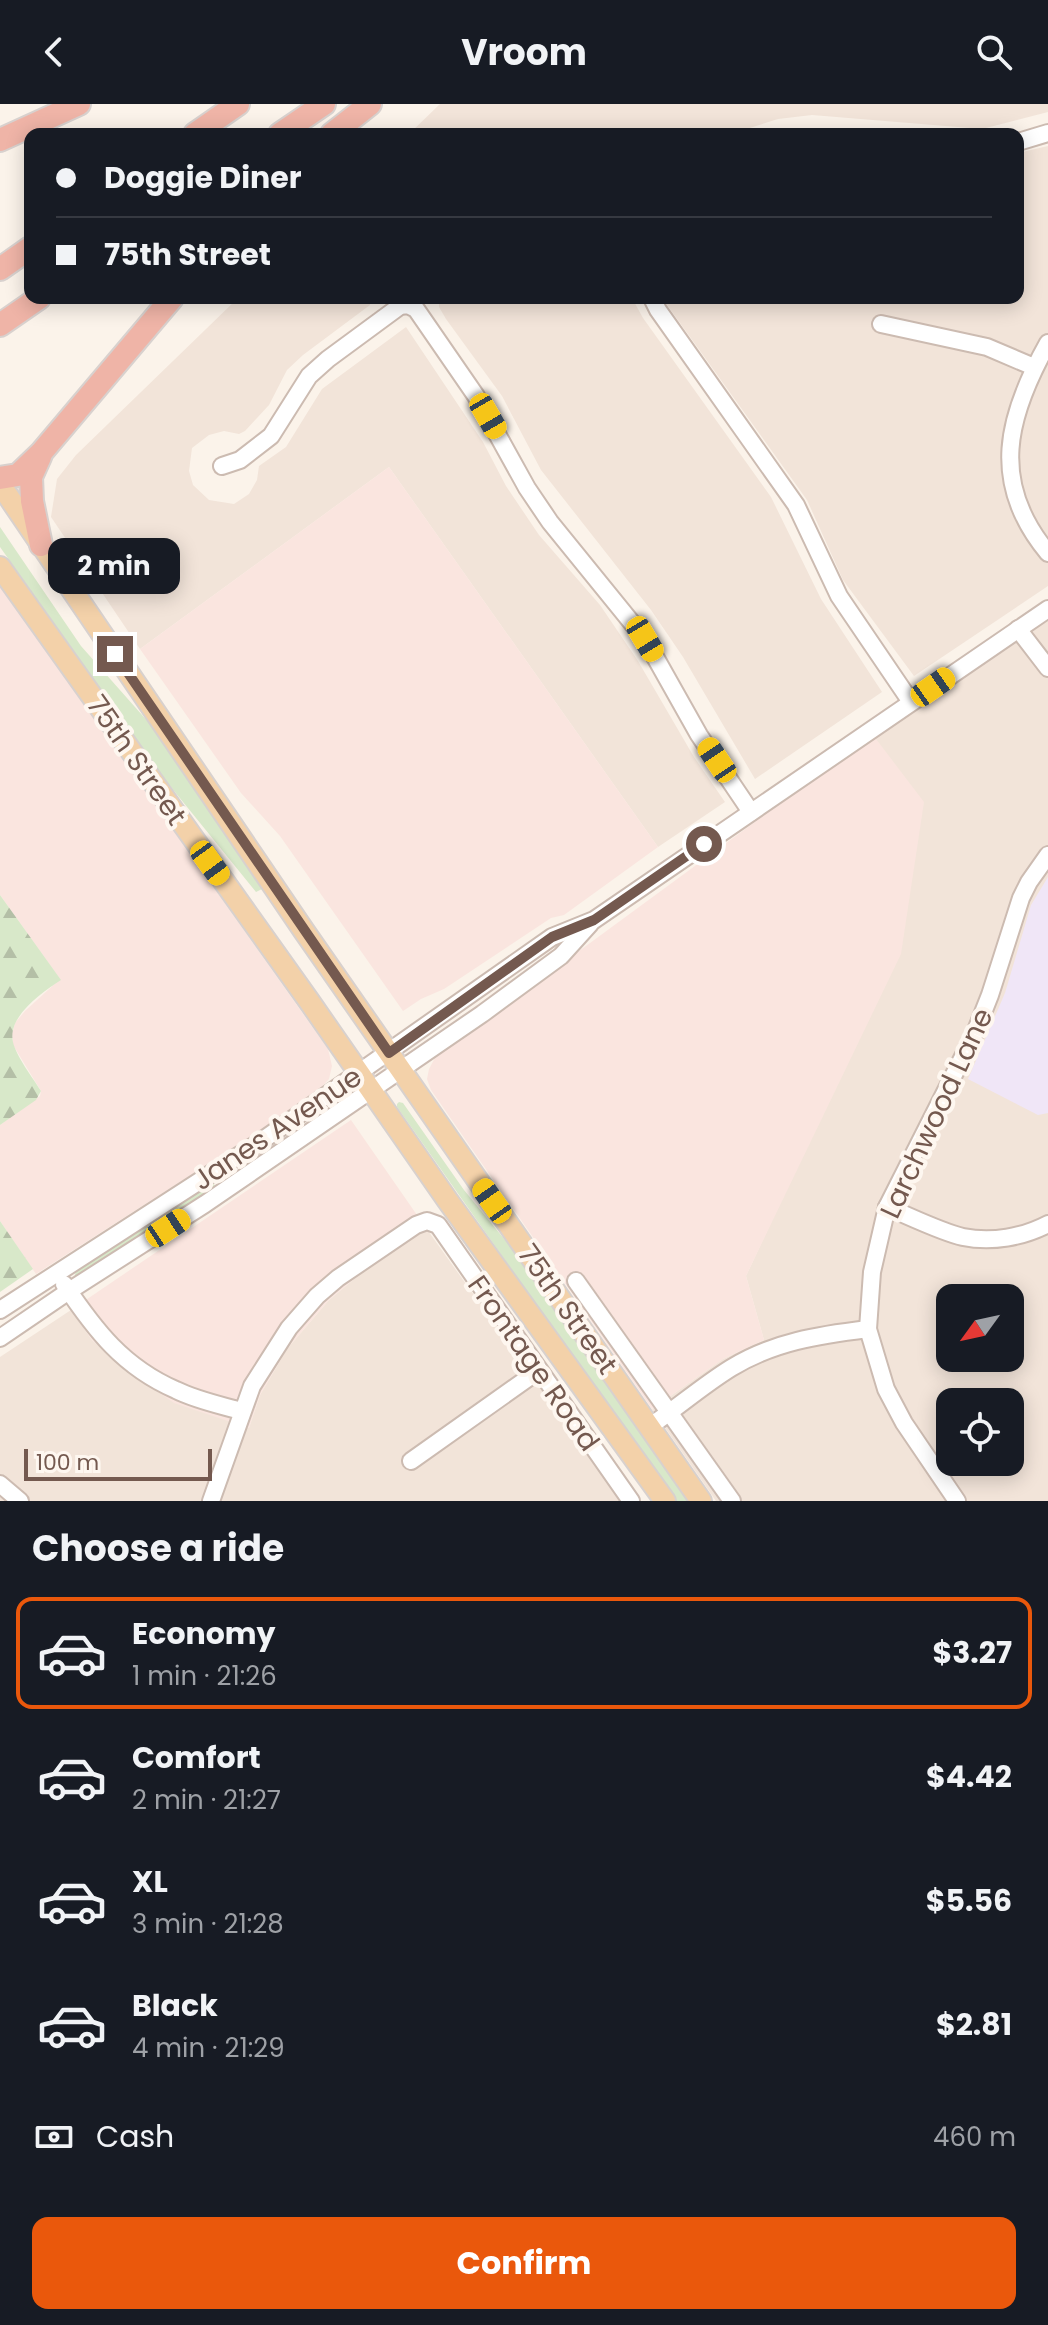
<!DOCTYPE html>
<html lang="en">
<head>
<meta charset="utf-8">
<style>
  :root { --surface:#171b24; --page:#242831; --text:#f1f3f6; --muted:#9ea1a6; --line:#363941; --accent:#ea580c }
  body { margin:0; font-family:Poppins,sans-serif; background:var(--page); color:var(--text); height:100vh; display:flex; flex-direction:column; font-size:30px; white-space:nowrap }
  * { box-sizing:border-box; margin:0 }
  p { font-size:26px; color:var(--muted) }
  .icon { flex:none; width:44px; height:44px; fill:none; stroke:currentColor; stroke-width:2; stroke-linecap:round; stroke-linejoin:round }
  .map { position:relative; height:1397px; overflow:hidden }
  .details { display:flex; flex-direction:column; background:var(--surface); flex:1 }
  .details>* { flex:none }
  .guide { position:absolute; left:24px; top:24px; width:1000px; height:176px; border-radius:16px; box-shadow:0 4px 20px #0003; display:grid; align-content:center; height:176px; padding:0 32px; background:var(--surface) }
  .needle { width:52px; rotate:237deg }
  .controls { position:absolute; left:936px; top:1180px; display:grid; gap:16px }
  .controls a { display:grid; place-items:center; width:88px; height:88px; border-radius:16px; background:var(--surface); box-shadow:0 4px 20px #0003; font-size:40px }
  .scale { position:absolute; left:24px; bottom:20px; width:188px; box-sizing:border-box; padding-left:8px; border:4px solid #74594f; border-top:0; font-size:22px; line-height:28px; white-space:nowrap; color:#74594f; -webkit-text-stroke:6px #fef7f0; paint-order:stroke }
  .end { position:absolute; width:36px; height:36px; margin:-18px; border:10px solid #74594f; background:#fff; box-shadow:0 0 0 4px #fff }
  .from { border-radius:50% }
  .bubble { position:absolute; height:56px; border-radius:16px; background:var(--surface); box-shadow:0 4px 20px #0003; font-size:26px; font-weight:700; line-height:56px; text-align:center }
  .car { position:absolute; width:24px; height:48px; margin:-24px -12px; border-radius:10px; box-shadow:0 0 6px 2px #0007; background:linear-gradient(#f5c518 24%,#345 0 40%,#f5c518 0 76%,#345 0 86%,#f5c518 0) }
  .guide b { display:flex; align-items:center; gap:28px; height:76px; font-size:30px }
  .guide b+b { border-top:2px solid var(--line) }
  .guide i { width:20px; height:20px; background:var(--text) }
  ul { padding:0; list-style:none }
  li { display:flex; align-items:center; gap:24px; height:112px; margin:0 16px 12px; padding:0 16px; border:4px solid transparent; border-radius:16px }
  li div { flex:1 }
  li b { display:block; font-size:30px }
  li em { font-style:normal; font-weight:700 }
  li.current { border-color:var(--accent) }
  li>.icon { width:72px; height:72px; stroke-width:1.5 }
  h2 { padding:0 32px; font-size:36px; line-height:96px }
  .pay { display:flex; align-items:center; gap:20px; height:88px; padding:0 32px; font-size:30px }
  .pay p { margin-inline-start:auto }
  .primary-button { display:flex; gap:16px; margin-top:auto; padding:16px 32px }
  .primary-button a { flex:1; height:92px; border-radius:16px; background:var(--accent); color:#fff; font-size:32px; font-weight:700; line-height:92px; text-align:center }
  header { display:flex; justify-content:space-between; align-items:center; height:104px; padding:0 32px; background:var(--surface); font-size:36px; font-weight:700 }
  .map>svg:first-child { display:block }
  .residential { fill:#f2e4d9; fill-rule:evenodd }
  .commercial { fill:#fae5df }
  .education { fill:#f0e6f7 }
  .green { fill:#d8e8c9 }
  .forest { fill:url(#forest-firs) }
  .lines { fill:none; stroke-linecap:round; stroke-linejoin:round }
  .minor-casing { stroke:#ccbbb1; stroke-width:20 }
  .major-casing { stroke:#d8d1ce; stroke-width:24 }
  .highway-casing { stroke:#d8d1ce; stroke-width:26 }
  .minor { stroke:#fff; stroke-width:16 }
  .major { stroke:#f3d1a9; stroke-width:20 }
  .highway { stroke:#efb4a7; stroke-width:22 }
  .route { stroke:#74594f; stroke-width:10 }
  .labels { text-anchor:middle; stroke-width:8; stroke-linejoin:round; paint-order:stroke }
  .street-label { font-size:28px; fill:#74594f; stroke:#fef7f0 }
</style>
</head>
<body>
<header><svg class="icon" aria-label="back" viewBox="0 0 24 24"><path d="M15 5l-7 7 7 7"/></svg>Vroom<svg class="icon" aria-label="search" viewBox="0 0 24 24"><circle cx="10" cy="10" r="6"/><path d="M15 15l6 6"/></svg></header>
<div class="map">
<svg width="1048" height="1397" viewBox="0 0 1048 1397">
  <defs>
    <pattern id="forest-firs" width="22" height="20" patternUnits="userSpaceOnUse" patternTransform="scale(2)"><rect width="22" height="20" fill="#d8e8c9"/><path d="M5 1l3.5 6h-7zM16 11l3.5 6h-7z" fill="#b4bfa6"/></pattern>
  </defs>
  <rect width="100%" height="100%" fill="#fbf3ea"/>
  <!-- residential -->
  <g class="residential">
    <polygon points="440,0 1048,0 1048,8 982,25 812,11 778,15 731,30 560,30 546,24 527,27 523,30 409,30"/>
    <polygon points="1048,42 1048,482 914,572 843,476 807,396 662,194 1018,194 1018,49"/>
    <polygon points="238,194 370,194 370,201 303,251 287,266 269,301 245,327 239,330 224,327 209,331 192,344 189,367 193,381 209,396 234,400 249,390 257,376 259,362 286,343 322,285 406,223 483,338 506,382 539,431 600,501 638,557 694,653 725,698 658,743 389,363 140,545 51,413 57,375 76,351"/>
    <polygon points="439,194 632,194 643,214 771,393 821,495 882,588 755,675 683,553 651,506 541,366 502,292 446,215 439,203"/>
    <path d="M1048,516V1397H716L652,1305L723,1255L764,1236L746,1172L812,1031L873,631ZM950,1194H1010V1254H950ZM950,1298H1010V1358H950Z"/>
    <polygon points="426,1124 621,1397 0,1397 0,1253 71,1206 92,1236 129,1268 249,1324 260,1291 287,1245 329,1196 377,1156"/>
  </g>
  <!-- commercial -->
  <g class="commercial">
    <polygon points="389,363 658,743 564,811 551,814 444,885 421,895 403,907 280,732 241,689 140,545"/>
    <polygon points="0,482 328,945 332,962 329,975 317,988 247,1035 36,1170 0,1117 0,1021 40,992 41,987 13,941 12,930 15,919 25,907 60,875 0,791"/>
    <polygon points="873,631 924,698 901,850 746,1172 764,1236 723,1255 652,1305 431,986 427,975 429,965 436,952 450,942"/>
    <polygon points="351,1016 426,1124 377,1156 329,1196 287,1245 260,1291 249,1324 174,1299 129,1268 92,1236 71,1206"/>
  </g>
  <!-- education -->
  <polygon class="education" points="1048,773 1048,1009 1038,1011 968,975 1005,889 1031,801"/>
  <!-- green -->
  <g class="green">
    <polygon points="0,423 81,542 150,620 262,785 256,788 166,677 0,443"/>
    <polygon points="399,998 403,999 464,1086 519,1153 689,1397 675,1397 397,1003 397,1000"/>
    <polygon points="212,1078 215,1082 213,1084 74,1175 75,1170 82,1160"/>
  </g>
  <!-- forest -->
  <g class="forest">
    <path d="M0,791L61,876C43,888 7,912 13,938C16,952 33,974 41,987L36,996L0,1021Z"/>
    <polygon points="0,1117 33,1165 0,1188"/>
  </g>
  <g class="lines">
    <!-- minor casing -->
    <g class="minor-casing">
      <g id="minor">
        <polyline points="1018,38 1048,29"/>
        <polyline points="652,194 658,206 796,401 839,492 911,598"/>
        <polyline points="881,220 987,243 1034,263"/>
        <path d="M1048,239C1007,312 989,378 1048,449"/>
        <polyline points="222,362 240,356 271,332 309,272 328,255 400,202 408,201 416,205 476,292 527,384 550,418 645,535 699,631 751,708"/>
        <polyline points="1018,525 1048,564"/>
        <path d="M887,1103C909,1112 941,1128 963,1133C992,1139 1023,1133 1048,1120"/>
        <polyline points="576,1177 732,1397"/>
        <path d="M64,1180C95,1226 123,1263 176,1286C196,1296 220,1301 241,1307"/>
        <polyline points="0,1206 260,1038 552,833 594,816 1048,505"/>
        <polyline points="0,1234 69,1187 205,1100 482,910 561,852 590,820"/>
        <path d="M649,1323C677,1304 702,1282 731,1264C773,1238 819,1231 868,1225"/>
        <polyline points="411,1357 538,1267"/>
        <polyline points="0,1380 20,1397"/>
        <polyline points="211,1397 252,1282 289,1224 317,1192 338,1174 416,1121 427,1117 438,1121 631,1397"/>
        <polyline points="957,1397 904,1319 886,1285 868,1225 872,1168 887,1103 975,929 990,891 1021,794 1029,778 1048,751"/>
      </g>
    </g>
    <!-- major casing -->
    <g class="major-casing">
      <g id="major">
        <polyline points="0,380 304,827 701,1397"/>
        <polyline points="0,463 309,897 448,1097 665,1397"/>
      </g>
    </g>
    <!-- highway casing -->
    <g class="highway-casing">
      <g id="highway">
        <polyline points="195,30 238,0"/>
        <polyline points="280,30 324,0"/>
        <polyline points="332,30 370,0"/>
        <polyline points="0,36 79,0"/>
        <polyline points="0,165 30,144"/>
        <polyline points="0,221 39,194"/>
        <polyline points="40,353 31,373 32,397 41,441"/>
        <polyline points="0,374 18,371 41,349 172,194"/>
      </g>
    </g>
    <!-- minor -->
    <use href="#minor" class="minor"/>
    <!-- major -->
    <use href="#major" class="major"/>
    <!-- highway -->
    <use href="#highway" class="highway"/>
  </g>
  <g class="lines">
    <!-- route -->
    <polyline class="route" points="115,550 389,949 552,833 594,816 704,740"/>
  </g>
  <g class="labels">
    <!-- street labels -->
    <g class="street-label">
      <text transform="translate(137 656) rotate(55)" y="10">75th Street</text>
      <text transform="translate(936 1009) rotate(-65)" y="10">Larchwood Lane</text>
      <text transform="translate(277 1024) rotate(-34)" y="10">Janes Avenue</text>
      <text transform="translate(568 1205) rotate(55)" y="10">75th Street</text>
      <text transform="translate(534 1259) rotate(55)" y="10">Frontage Road</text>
    </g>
  </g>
</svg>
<div class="controls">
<a><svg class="needle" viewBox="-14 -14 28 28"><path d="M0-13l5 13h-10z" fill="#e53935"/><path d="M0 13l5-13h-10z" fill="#9ea1a6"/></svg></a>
<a><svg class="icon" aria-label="locate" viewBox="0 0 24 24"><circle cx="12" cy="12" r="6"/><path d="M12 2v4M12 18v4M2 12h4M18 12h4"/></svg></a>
</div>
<div class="scale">100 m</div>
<i class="end from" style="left:704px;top:740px"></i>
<i class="end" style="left:115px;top:550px"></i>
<div class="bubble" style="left:48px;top:434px;width:132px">2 min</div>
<i class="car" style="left:488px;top:312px;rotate:150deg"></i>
<i class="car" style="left:645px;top:535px;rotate:149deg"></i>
<i class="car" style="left:933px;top:583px;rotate:55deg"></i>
<i class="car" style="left:717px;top:656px;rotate:326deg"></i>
<i class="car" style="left:210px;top:759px;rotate:144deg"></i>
<i class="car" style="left:492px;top:1097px;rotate:325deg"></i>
<i class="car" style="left:168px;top:1124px;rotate:57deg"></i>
<div class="guide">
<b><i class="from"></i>Doggie Diner</b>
<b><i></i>75th Street</b>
</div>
</div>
<section class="details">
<h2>Choose a ride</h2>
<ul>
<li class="current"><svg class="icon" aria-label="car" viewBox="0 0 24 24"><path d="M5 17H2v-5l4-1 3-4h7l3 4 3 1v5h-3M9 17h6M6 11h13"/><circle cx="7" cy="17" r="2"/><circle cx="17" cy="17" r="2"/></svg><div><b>Economy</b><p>1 min · 21:26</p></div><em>$3.27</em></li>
<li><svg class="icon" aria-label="car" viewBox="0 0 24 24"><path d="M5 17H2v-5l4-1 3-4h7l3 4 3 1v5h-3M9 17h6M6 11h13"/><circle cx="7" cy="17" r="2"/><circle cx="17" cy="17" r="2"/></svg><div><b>Comfort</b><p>2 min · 21:27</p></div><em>$4.42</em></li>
<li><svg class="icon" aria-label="car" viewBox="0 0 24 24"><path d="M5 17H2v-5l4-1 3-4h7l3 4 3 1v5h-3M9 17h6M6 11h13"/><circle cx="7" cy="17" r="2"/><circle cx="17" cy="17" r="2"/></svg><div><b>XL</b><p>3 min · 21:28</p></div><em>$5.56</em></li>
<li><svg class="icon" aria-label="car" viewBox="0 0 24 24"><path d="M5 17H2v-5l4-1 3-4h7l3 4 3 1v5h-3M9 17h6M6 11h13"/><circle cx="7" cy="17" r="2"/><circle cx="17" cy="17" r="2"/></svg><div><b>Black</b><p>4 min · 21:29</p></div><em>$2.81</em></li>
</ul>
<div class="pay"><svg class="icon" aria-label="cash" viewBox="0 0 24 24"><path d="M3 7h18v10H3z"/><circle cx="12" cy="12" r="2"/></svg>Cash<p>460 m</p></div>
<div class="primary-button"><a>Confirm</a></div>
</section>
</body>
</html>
